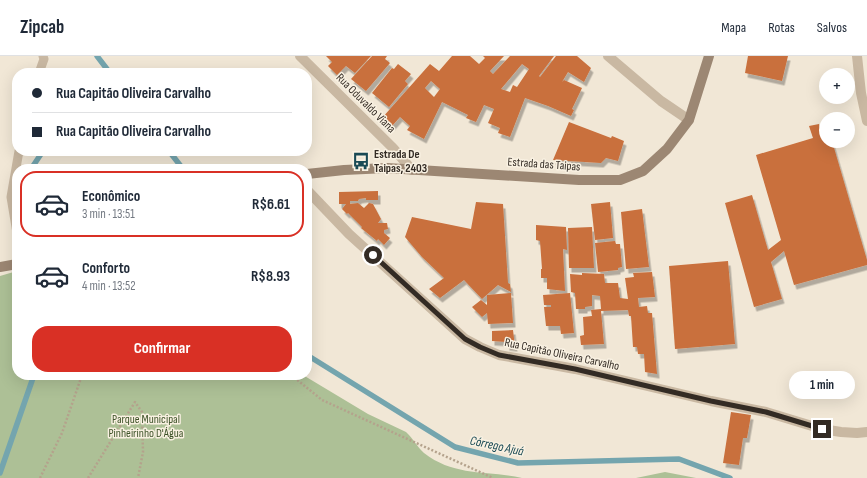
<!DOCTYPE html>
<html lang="pt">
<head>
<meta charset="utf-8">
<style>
  :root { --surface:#fff; --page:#f2f2f3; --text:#1f2937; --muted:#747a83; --line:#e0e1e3; --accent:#d93025 }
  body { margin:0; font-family:"Sofia Sans Condensed",sans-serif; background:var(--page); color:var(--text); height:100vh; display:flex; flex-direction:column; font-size:15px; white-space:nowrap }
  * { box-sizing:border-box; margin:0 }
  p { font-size:13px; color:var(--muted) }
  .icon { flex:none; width:22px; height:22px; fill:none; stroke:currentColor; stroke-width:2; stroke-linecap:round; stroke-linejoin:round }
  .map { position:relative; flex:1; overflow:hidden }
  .drawer { position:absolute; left:12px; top:108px; width:300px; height:216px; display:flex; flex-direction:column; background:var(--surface); border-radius:16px; box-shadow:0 4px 16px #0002 }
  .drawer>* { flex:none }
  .guide { position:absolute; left:12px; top:12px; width:300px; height:88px; border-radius:16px; box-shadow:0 4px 16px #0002; display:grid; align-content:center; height:88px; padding:0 20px; background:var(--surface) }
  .tools { position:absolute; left:819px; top:12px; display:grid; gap:8px }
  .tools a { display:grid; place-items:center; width:36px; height:36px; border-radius:50%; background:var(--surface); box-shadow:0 4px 16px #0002; font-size:20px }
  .end { position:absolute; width:18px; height:18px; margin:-9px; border:5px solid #332b24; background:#fff; box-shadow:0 0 0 2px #fff }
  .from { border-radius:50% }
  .bubble { position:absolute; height:28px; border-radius:14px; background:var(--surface); box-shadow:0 4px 16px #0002; font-size:13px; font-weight:700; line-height:28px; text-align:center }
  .guide b { display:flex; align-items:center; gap:14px; height:38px; font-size:15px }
  .guide b+b { border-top:1px solid var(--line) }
  .guide i { width:10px; height:10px; background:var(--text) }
  ul { padding:7px 0 0; list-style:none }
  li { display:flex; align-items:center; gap:12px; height:66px; margin:0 8px 6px; padding:0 12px; border:2px solid transparent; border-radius:16px }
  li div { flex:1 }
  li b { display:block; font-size:15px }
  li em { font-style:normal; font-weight:700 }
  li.active { border-color:var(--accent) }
  li>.icon { width:36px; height:36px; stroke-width:1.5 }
  .cta { display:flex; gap:8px; margin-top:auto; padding:8px 20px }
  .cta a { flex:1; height:46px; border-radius:16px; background:var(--accent); color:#fff; font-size:16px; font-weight:700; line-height:46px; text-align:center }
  header { display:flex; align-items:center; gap:24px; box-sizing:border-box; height:56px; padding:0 20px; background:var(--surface); border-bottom:1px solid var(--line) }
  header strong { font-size:19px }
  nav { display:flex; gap:22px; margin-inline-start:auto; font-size:14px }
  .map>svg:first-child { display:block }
  .green { fill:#adc096 }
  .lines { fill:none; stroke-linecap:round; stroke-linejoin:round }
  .stream { stroke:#74a5ae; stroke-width:5.5 }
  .building { fill:#c96f3c; fill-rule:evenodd; filter:url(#shadow) }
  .path { stroke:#b4a28c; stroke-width:2.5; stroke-dasharray:2 2; stroke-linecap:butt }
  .service { stroke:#c9b8a2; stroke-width:9 }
  .minor { stroke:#c9b8a2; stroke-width:10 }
  .secondary { stroke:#9c8773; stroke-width:10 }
  .route { stroke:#332b24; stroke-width:5 }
  .labels { text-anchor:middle; stroke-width:3; stroke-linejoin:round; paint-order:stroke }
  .street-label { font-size:12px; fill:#332b24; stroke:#f9f1e2 }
  .poi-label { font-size:12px; font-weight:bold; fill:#332b24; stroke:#f9f1e2; text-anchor:start }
  .park-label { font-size:12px; fill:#3d5228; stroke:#f9f1e2 }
  .water-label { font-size:13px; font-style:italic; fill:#1a4a55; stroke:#f9f1e2 }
</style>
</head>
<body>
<header>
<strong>Zipcab</strong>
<nav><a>Mapa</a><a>Rotas</a><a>Salvos</a></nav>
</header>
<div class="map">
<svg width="867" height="422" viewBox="0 0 867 422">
  <defs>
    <filter id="shadow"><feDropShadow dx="2.5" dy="4.5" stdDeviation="0" flood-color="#0004"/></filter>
  </defs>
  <rect width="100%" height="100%" fill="#f1e7d6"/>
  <!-- green -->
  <g class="green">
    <path d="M17,215V319H303L368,358L406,376C413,382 417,391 424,397C455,421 486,414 522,422H0V220Z"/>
    <polygon points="665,416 696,422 636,422"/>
  </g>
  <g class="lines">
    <!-- stream -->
    <g class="stream">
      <polyline points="97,0 110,17"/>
      <polyline points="169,95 183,113"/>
      <polyline points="31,113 43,95"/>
      <polyline points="307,299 455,391 518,407 679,403 730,422"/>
      <polyline points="0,417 34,319"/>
    </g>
  </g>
  <!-- building -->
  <g class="building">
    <polygon points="326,0 371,0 355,17 346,10 337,19 328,10 332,6"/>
    <polygon points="372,0 387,0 385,3 390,7 366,35 351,23"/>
    <path d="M452,0H470L479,8L485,2L483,0H504L490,15L493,18L510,0H554L539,20L540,21L556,0H577L591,12L584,26L568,16L562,26L564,24L582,32L572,53L574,54L571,60L548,50L525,42L510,81L498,77L500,72L488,67L494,53L484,49L476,66L466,62L468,59L442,46L424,83L407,74L410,70L400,61L392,70L382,62L430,8L439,15ZM522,8L529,13L517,31L513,29L510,36L501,33ZM431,25L440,33L434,41L425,32Z"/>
    <polygon points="748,0 788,0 782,25 745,17"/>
    <polygon points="398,8 411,18 405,25 408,28 389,51 372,37 392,12 394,13"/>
    <polygon points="569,66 611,82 612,80 624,85 618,105 606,102 601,107 553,104"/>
    <polygon points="819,68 822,80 826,79 826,85 832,85 867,204 867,209 794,229 784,195 771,206 782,243 754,251 725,147 752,139 768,194 781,184 756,99 813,82 809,70"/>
    <polygon points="378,135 378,144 366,144 366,142 359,143 358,145 350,145 350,148 358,147 364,152 369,147 373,148 381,163 378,167 387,167 388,173 384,174 384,177 390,182 384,189 378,183 377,185 361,172 362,171 348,157 347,158 342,153 346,148 339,148 339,136"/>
    <polygon points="476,146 503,148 508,227 510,228 511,236 498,229 482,243 464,224 440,242 429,233 444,222 422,201 405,181 412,161 471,173"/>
    <polygon points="610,146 613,182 595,184 591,148"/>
    <polygon points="642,153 649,211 626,213 621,156"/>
    <polygon points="536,169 566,171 567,194 563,193 565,235 547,233 547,222 541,222 541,213 542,213 540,185 536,184"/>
    <polygon points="592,171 594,212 569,212 568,172"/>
    <polygon points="615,185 616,188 620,188 622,211 618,212 618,214 598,216 595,187"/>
    <polygon points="728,205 735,288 675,293 669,210"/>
    <polygon points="652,216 655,241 638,242 639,251 647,250 648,257 652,257 657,318 645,316 644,298 638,298 637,291 633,291 631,260 629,260 628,254 601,255 604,288 581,289 580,280 584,279 583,261 592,260 591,254 601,253 600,240 592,239 592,250 585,251 585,253 576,253 575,237 571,236 570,218 582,219 582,217 604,218 605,227 618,227 620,242 628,243 625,222 634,221 633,217"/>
    <polygon points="511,237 513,267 488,268 487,257 482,261 472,251 481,244 487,249 487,239"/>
    <polygon points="570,237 574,277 561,278 560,270 546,270 544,251 551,251 551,249 544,249 543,239"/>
    <polygon points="513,274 515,291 507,290 507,286 492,285 492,275"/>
    <polygon points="731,356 751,359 747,382 743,382 739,409 723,407"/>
  </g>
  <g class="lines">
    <!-- path -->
    <g class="path">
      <polyline points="291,319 322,344 493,422"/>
      <polyline points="40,422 62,377 82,319"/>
      <polyline points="88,422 135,346 142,356 143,396 138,422"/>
    </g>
    <!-- service -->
    <g class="service">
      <polyline points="39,17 44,3 43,0"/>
      <polyline points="17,177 11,141 19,95"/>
    </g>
    <!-- minor -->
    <g class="minor">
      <polyline points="300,0 393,92 412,114"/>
      <polyline points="608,0 661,45 689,64"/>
      <polyline points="857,0 861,37 867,65"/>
      <polyline points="307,134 349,178 465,283 480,291 499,299 575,313 711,345 766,356 822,373 841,376 857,377 867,376"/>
    </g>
    <!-- secondary -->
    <g class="secondary">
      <polyline points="307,118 344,114 387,112 579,124 620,124 643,115 667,93 689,64 709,0"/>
      <polyline points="0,211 17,208"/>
    </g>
  </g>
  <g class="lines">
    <!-- route -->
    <polyline class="route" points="373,199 465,283 480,291 499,299 575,313 711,345 766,356 822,373"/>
  </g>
  <!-- icons -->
  <defs>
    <g id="bus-bare" transform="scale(1.38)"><path d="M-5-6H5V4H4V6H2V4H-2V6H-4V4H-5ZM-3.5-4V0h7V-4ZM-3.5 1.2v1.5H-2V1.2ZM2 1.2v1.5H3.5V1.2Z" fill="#1a4a55" stroke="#f9f1e2" stroke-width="2.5" paint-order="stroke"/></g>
  </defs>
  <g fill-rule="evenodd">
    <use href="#bus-bare" x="361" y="105"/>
  </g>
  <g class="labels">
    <!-- street labels -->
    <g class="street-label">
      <text transform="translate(366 47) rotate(45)" y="4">Rua Oduvaldo Viana</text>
      <text transform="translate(544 108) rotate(4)" y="4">Estrada das Taipas</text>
      <text transform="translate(562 298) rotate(12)" y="4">Rua Capitão Oliveira Carvalho</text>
    </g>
    <!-- poi labels -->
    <g class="poi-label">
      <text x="374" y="102">Estrada De<tspan x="374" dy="14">Taipas, 2403</tspan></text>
    </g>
    <!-- park labels -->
    <g class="park-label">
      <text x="146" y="367">Parque Municipal<tspan x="146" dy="14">Pinheirinho D'Água</tspan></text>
    </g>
    <!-- water labels -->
    <g class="water-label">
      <text transform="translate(497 389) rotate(12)" y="5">Córrego Ajuá</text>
    </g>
  </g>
</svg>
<div class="tools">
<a>+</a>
<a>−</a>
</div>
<i class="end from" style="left:373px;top:199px"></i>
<i class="end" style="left:822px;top:373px"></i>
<div class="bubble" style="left:789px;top:315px;width:66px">1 min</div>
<div class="guide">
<b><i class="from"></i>Rua Capitão Oliveira Carvalho</b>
<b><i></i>Rua Capitão Oliveira Carvalho</b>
</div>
<section class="drawer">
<ul>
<li class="active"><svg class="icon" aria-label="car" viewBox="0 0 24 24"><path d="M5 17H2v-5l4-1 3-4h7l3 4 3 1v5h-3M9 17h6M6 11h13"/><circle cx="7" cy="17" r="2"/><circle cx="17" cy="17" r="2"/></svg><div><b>Econômico</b><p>3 min · 13:51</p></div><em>R$6.61</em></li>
<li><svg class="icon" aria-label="car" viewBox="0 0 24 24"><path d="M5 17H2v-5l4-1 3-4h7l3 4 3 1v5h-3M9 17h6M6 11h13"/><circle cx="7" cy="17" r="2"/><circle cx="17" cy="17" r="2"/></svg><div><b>Conforto</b><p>4 min · 13:52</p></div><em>R$8.93</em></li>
</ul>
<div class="cta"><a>Confirmar</a></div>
</section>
</div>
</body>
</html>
